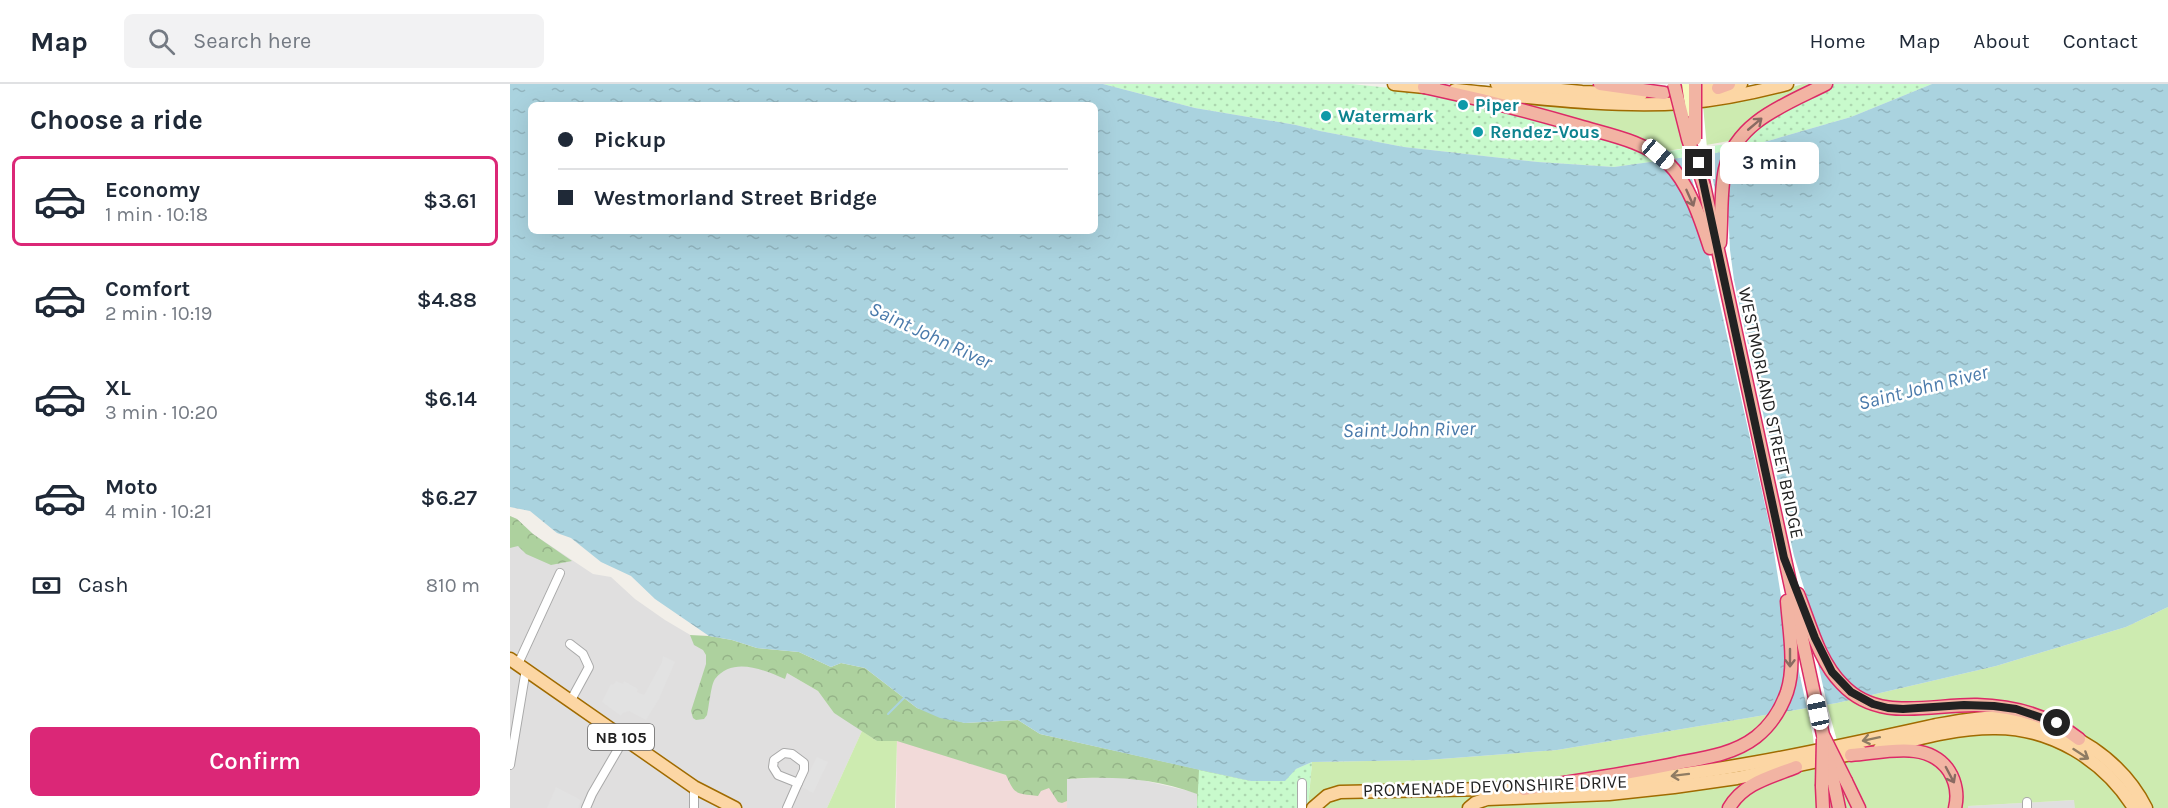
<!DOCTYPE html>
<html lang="en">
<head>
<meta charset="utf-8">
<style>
  :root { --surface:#fff; --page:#f2f2f3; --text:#1f2937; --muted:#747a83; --line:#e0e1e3; --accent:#db2777 }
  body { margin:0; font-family:Karla,sans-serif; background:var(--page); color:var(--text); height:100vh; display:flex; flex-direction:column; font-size:22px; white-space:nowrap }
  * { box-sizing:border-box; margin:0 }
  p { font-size:20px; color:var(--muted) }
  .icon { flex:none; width:33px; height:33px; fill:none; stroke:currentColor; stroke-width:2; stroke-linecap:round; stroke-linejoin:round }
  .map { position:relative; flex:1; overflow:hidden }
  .panel { display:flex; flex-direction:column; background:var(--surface); width:510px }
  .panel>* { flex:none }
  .guide { position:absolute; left:18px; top:18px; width:570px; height:132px; border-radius:9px; box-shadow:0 6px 24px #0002; display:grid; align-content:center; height:132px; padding:0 30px; background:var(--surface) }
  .end { position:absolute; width:27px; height:27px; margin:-14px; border:8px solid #222; background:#fff; box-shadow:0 0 0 3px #fff }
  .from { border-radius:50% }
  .bubble { position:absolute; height:42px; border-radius:9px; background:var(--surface); box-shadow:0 6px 24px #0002; font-size:20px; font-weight:600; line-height:42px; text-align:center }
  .car { position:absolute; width:18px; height:36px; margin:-18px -9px; border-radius:8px; box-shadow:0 0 4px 2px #0007; background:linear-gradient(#fff 24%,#345 0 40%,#fff 0 76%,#345 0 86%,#fff 0) }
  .guide b { display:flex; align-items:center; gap:21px; height:57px; font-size:22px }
  .guide b+b { border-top:2px solid var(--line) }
  .guide i { width:15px; height:15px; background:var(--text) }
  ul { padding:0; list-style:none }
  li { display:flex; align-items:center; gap:18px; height:90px; margin:0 12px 9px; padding:0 18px; border:3px solid transparent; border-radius:9px }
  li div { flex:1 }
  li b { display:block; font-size:22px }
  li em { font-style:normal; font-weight:600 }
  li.active { border-color:var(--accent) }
  li>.icon { width:54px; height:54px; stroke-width:1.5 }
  h2 { padding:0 30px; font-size:27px; line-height:72px }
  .pay { display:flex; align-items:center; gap:15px; height:66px; padding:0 30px; font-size:22px }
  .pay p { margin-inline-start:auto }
  .primary-button { display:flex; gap:12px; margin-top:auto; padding:12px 30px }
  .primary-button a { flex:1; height:69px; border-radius:9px; background:var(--accent); color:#fff; font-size:24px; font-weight:600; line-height:69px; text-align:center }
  header { display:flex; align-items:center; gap:36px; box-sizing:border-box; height:84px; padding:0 30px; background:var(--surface); border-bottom:2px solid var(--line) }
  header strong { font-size:28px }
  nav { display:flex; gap:33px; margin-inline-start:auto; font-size:21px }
  .search { width:420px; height:54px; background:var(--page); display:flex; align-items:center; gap:15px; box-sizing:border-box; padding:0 21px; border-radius:9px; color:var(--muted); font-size:22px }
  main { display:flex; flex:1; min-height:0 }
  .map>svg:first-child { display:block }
  .residential { fill:#e0dfdf }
  .commercial { fill:#f2dad9 }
  .grass { fill:#cdebb0 }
  .forest { fill:url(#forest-crowns) }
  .park { fill:url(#park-dots) }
  .parking { fill:#e2e2e2 }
  .water { fill:url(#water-ripples); fill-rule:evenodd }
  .pier { fill:#fff }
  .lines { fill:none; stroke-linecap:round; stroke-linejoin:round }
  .stream { stroke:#aad3df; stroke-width:2 }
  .minor-casing { stroke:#a9a9a9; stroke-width:10 }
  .primary-casing { stroke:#a06b00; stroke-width:15 }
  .trunk-casing { stroke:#dc2a67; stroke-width:15 }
  .minor { stroke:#fff; stroke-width:8 }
  .primary { stroke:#fcd6a4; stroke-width:12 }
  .trunk { stroke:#f2b4a3; stroke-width:12 }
  .secondary-bridge-casing { stroke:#707d05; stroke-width:14; stroke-linecap:butt }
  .trunk-bridge-casing { stroke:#dc2a67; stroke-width:15; stroke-linecap:butt }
  .secondary-bridge { stroke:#f7fabf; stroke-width:10 }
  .trunk-bridge { stroke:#f2b4a3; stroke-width:12 }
  .oneway { stroke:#8a6b62 }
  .oneway2 { stroke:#8f7c63 }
  .route { stroke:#222; stroke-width:8 }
  .culture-dot { fill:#0f9aa8; stroke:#fff; stroke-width:2 }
  .labels { text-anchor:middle; stroke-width:5; stroke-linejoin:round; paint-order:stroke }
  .shield { fill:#fff; stroke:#646464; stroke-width:1.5 }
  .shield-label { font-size:16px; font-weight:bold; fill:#222 }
  .culture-label { font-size:18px; font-weight:bold; fill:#0d838f; stroke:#fff; text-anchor:start }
  .street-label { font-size:18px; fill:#222; stroke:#fff }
  .water-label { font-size:20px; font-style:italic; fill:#4a7aab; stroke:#fff }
</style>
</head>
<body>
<header>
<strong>Map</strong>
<div class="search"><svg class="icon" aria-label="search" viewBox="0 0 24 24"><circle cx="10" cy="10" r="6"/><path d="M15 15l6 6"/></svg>Search here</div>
<nav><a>Home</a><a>Map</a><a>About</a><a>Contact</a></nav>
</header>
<main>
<section class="panel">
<h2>Choose a ride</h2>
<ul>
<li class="active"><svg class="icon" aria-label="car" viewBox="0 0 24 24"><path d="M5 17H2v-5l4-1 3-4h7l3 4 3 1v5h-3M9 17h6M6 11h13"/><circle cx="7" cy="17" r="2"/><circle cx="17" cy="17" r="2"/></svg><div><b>Economy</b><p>1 min · 10:18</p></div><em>$3.61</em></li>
<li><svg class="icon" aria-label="car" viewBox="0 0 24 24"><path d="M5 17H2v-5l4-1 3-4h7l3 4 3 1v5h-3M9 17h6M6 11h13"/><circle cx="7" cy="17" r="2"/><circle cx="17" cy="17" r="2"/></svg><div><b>Comfort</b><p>2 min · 10:19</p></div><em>$4.88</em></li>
<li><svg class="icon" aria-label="car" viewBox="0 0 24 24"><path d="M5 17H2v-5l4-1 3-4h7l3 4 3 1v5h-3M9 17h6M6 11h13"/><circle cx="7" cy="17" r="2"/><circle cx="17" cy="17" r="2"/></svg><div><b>XL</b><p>3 min · 10:20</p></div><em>$6.14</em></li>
<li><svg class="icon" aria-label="car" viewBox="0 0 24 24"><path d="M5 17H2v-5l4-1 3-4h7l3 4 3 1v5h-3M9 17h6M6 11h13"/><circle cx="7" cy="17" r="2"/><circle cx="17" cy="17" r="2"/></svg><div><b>Moto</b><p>4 min · 10:21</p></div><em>$6.27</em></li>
</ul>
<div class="pay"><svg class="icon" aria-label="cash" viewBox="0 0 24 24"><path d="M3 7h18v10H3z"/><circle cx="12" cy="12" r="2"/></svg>Cash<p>810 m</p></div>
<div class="primary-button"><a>Confirm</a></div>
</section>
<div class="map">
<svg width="1658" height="724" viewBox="0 0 1658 724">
  <defs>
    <pattern id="forest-crowns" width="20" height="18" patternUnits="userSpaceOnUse" patternTransform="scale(1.5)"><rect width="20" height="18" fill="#add19e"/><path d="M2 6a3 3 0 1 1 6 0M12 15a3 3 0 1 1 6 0" fill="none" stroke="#95b388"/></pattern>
    <pattern id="park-dots" width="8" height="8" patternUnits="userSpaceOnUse" patternTransform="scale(1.5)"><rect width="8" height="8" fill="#c8facc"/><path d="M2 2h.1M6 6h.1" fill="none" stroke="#acd6af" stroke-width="1.8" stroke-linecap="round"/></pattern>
    <pattern id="water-ripples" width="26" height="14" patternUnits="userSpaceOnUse" patternTransform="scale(1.5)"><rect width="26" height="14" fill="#aad3df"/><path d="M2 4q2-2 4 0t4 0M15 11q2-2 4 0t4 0" fill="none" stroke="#92b5bf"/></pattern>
  </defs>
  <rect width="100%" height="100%" fill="#f2efe9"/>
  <!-- residential -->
  <g class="residential">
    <polygon points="0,432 7,435 23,450 83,490 101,493 125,515 155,536 199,562 265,582 308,607 324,629 345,641 352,647 317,724 0,724"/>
    <polygon points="599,693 619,693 679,707 688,710 687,724 557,724 557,695"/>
    <polygon points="1565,716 1565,724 1458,724 1458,722"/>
  </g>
  <!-- commercial -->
  <polygon class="commercial" points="387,656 496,691 557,695 557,724 386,724"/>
  <!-- grass -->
  <g class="grass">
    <polygon points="1293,0 1308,0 1219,57 1196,61 1192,22 1264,8"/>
    <polygon points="986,15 1166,24 1176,64 1150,68"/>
    <polygon points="1658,523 1658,724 1565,724 1564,716 1458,722 1458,724 798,724 802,678 917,676 1047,666 1327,619 1486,582 1616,543"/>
    <polygon points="352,647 367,657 387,656 385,724 317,724"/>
  </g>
  <!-- forest -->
  <g class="forest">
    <polygon points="0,432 7,435 23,450 62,477 41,481 16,470 8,462 0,464"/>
    <path d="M180,551L199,552L222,556L247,564L289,568L321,583L331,579L355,584L407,624L455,639L508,636L530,650L741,697L687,724V710C643,694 604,692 557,695V717L552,719L548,718L539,704L531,707L528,712C505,709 505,711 496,691L387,657H367L324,629L308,607L277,589L275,595C254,586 223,572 205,595C201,600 199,623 197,631L194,635L186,636L183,634L181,627L196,580V571L193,566L184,561Z"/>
  </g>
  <!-- park -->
  <g class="park">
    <polygon points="593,0 842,0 899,6 951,13 1150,68 1227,59 1270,28 1323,0 1422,0 1341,33 1258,57 1213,68 1104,83 1028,78 894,63 810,47 786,41 685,24"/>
    <polygon points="802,678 798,724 687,724 689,686 741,697 786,685"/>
  </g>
  <!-- parking -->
  <g class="parking">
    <polygon points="153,572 165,578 149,615 136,636 119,627 113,629 111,632 92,618 101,600 103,601 106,597 113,600 114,597 128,605 127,608 134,611 152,578"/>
    <polygon points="307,673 318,678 303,709 292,703"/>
    <polygon points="46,703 69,715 71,717 68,724 37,724"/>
  </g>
  <!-- water -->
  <path class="water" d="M0,0H593L685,24L786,41L810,47L894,63L1028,78L1104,83L1213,68L1258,57L1341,33L1422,0H1658V523L1616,543L1486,582L1327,619L1047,666L917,676L802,678L786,685L775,697H741L681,684L530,650L508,636L455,639L430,634L407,624L355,584L331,579L321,583L289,568L247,564L222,556L199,552L145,515L121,492L91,478L61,454L47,449L20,427L0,423ZM21,21H585V147H21Z"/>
  <!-- pier -->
  <polygon class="pier" points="1160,0 1191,0 1197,64 1207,117 1211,85 1215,71 1227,50 1246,32 1266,21 1270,28 1243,47 1235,55 1224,74 1217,106 1220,166 1224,196 1284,472 1305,539 1325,581 1340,601 1361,614 1376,618 1393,619 1394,629 1374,627 1347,617 1325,597 1304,561 1318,625 1330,667 1344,702 1342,703 1339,696 1308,703 1303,652 1285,569 1281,606 1269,632 1260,645 1243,659 1234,665 1231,659 1254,641 1262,631 1272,612 1278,575 1276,544 1260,443 1200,176 1183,126 1171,100 1163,89 1153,78 1137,67 1086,50 1087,43 1131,57 1150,68 1169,85 1188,120"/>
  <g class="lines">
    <!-- stream -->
    <polyline class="stream" points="378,630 394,614"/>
    <!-- minor casing -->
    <g class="minor-casing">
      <g id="minor">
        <polyline points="60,560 73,570 79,583 61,616"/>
        <polyline points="8,580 50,489"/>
        <polygon points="274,669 282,670 294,679 294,686 288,699 268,691 263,683 264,676"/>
        <polyline points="0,681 16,585"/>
        <polyline points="792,699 792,724"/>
        <polyline points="184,703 184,724"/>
        <polyline points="1517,718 1517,724"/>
        <polyline points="76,724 82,710 114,655"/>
        <polyline points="277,724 288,699"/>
      </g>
    </g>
    <!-- primary casing -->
    <g class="primary-casing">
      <g id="primary">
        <polyline points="884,0 925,4"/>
        <polyline points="987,0 1072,8 1131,10"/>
        <path d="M945,6C1021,13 1098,24 1174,19C1208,16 1243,9 1277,0"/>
        <polyline points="1176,8 1231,0"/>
        <polyline points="0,575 184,703 225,724"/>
        <path d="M1370,664C1407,655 1445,644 1483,644C1541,643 1594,676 1624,724"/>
        <path d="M1071,701C1192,693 1308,667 1426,641C1453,636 1481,631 1508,635C1561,643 1612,676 1636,724"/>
        <polyline points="803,724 817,712 830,708 1024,704"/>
        <polyline points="959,724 965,719 977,715 1099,710 1164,703 1227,694 1351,668"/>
      </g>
    </g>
    <!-- trunk casing -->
    <g class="trunk-casing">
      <g id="trunk">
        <polyline points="1090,0 1154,9"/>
        <path d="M914,3C966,14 1018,27 1069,42C1099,51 1134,57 1157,78C1179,99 1191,136 1200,164"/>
        <polyline points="1208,4 1219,0"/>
        <polyline points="1192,92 1313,651"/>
        <path d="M1210,159C1212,135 1210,109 1215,85C1226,37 1277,20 1316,0"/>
        <path d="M1288,510C1300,540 1309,577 1332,600C1368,639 1421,620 1467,621C1504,622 1540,632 1569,655"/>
        <path d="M1341,671C1373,669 1418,655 1439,687C1446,698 1448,712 1445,724"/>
        <polyline points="1336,697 1349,724"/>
        <polyline points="1324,700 1329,724"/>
        <polyline points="1312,702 1313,724"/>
        <path d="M1014,705C1066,697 1117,690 1168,679C1195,674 1224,670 1246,653C1260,642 1271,625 1277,608C1286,580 1279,546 1277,517"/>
        <path d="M1219,724C1233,699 1261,693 1286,683"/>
      </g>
    </g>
    <!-- minor -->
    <use href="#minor" class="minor"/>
    <!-- primary -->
    <use href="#primary" class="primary"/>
    <!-- trunk -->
    <use href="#trunk" class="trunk"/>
    <!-- secondary-bridge casing -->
    <g class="secondary-bridge-casing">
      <polyline id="secondary-bridge" points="1177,0 1181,28"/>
    </g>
    <!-- trunk-bridge casing -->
    <g class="trunk-bridge-casing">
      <g id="trunk-bridge">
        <polyline points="1164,0 1178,55 1194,102"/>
        <polyline points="1185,0 1185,55"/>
        <polyline points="1313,651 1336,697"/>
        <polyline points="1317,670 1324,700"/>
        <polyline points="1312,702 1313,655"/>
      </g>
    </g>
    <!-- secondary-bridge -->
    <use href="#secondary-bridge" class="secondary-bridge"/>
    <!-- trunk-bridge -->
    <use href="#trunk-bridge" class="trunk-bridge"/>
  </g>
  <!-- one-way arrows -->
  <defs><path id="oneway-shaft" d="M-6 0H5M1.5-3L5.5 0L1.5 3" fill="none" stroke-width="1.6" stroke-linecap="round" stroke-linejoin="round" transform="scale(1.5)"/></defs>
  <g class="oneway">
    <use href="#oneway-shaft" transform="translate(1245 40) rotate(-40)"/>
    <use href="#oneway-shaft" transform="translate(1180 114) rotate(66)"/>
    <use href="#oneway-shaft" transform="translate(1280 574) rotate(90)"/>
    <use href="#oneway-shaft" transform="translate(1440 691) rotate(62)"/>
  </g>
  <g class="oneway2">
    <use href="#oneway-shaft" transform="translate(1361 655) rotate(168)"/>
    <use href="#oneway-shaft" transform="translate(1571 670) rotate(33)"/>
    <use href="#oneway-shaft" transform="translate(1170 691) rotate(173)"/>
  </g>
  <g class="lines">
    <!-- route -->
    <polyline class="route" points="1189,79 1274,474 1305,554 1322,588 1341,608 1363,620 1378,624 1393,625 1454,621 1484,622 1506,625 1547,639"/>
  </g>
  <!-- markers -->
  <g class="culture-dot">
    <circle cx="953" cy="21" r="6"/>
    <circle cx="816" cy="32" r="6"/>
    <circle cx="968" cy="48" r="6"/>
  </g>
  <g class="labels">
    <!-- shield labels -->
    <rect class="shield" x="78" y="640" width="66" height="26" rx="4.5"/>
    <g class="shield-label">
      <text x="111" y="659">NB 105</text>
    </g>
    <!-- culture labels -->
    <g class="culture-label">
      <text x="965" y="27">Piper</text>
      <text x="828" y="38">Watermark</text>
      <text x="980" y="54">Rendez-Vous</text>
    </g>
    <!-- street labels -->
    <g class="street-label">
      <text transform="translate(1261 329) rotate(78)" y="6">WESTMORLAND STREET BRIDGE</text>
      <text transform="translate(985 702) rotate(-2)" y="6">PROMENADE DEVONSHIRE DRIVE</text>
    </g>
    <!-- water labels -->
    <g class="water-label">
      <text transform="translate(421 251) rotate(25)" y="7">Saint John River</text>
      <text transform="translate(1413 303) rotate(-14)" y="7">Saint John River</text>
      <text transform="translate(899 345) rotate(-1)" y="7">Saint John River</text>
    </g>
  </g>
</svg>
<i class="end from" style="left:1547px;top:639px"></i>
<i class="end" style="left:1189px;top:79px"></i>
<div class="bubble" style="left:1210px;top:58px;width:99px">3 min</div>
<i class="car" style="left:1148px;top:70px;rotate:130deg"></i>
<i class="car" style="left:1308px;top:628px;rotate:348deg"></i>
<div class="guide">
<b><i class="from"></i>Pickup</b>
<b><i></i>Westmorland Street Bridge</b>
</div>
</div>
</main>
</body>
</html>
